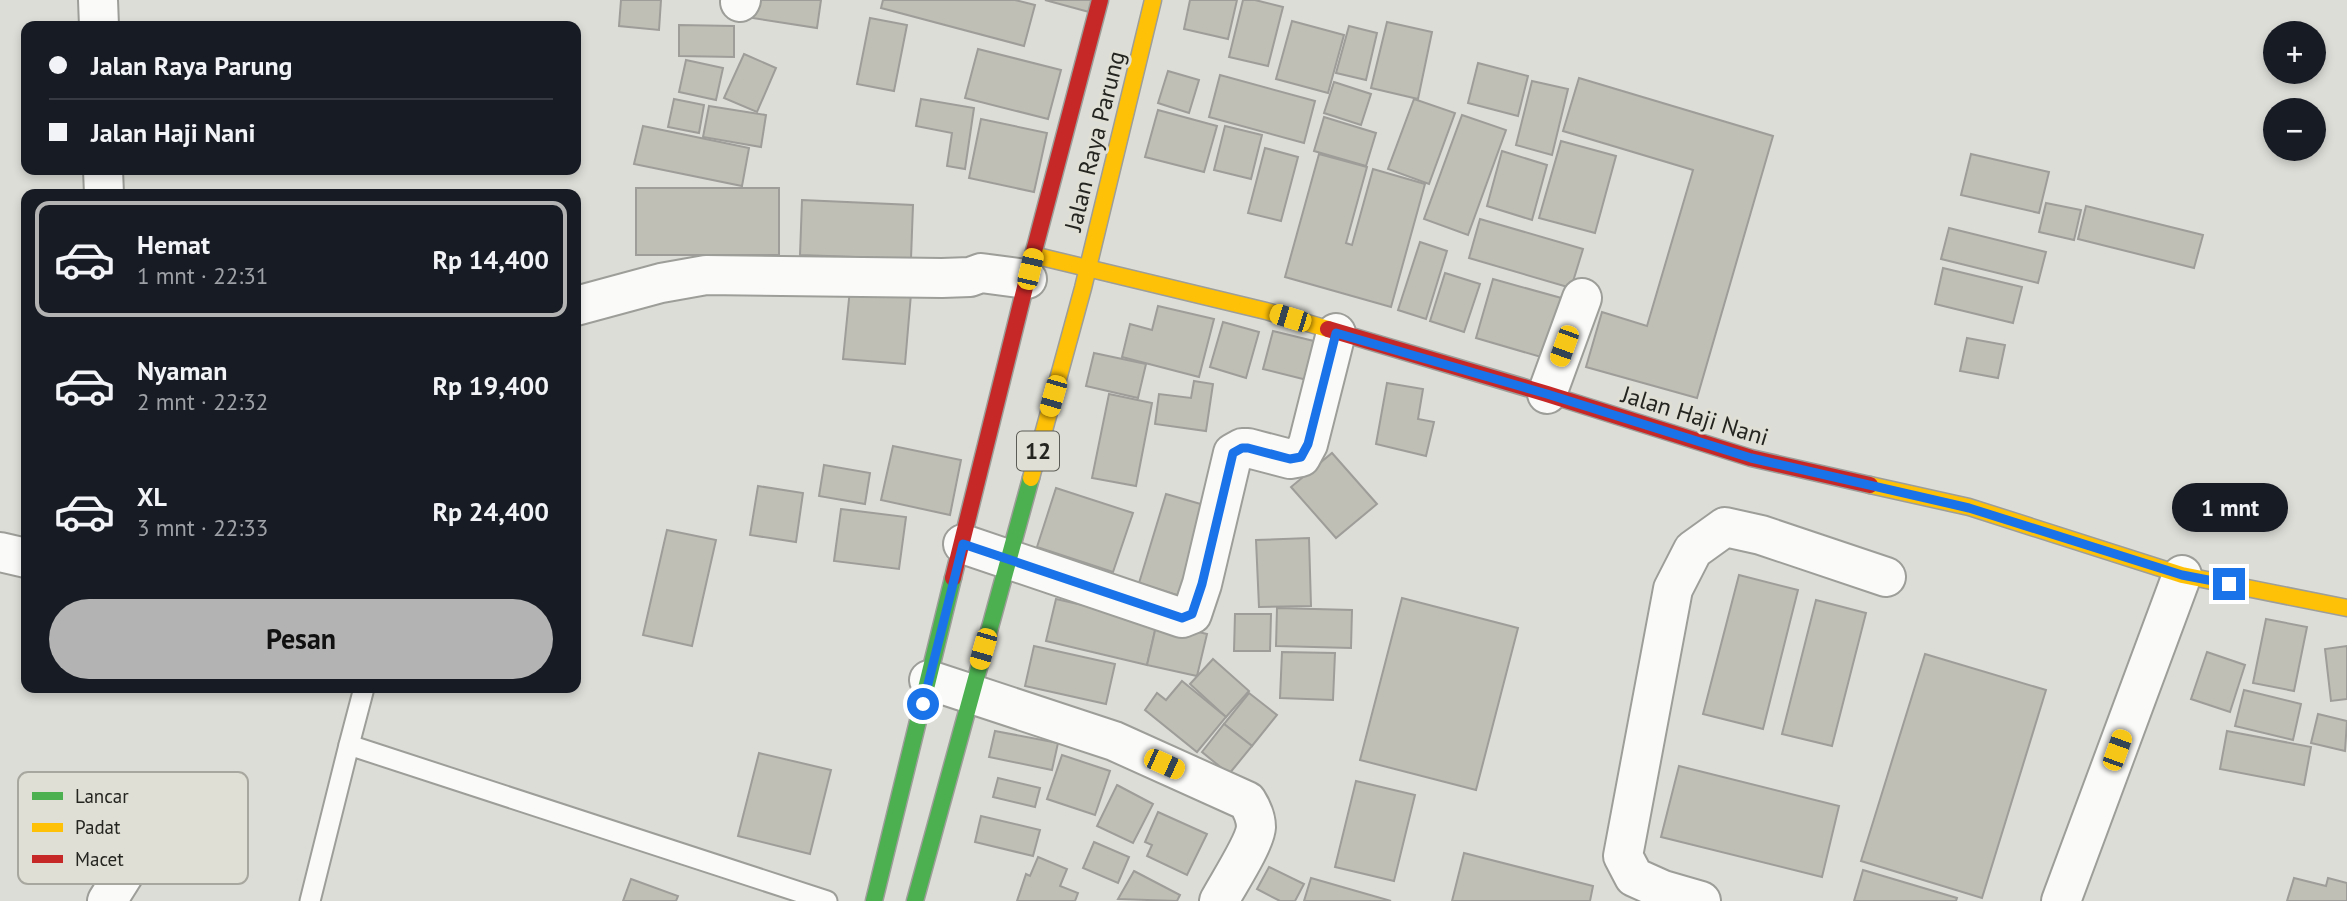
<!DOCTYPE html>
<html lang="id">
<head>
<meta charset="utf-8">
<style>
  :root { --surface:#171b24; --page:#242831; --text:#f1f3f6; --muted:#9ea1a6; --line:#363941; --accent:#b2b3b2 }
  body { margin:0; font-family:"PT Sans",sans-serif; background:var(--page); color:var(--text); height:100vh; display:flex; flex-direction:column; font-size:26px; white-space:nowrap }
  * { box-sizing:border-box; margin:0 }
  p { font-size:23px; color:var(--muted) }
  .icon { flex:none; width:38px; height:38px; fill:none; stroke:currentColor; stroke-width:2; stroke-linecap:round; stroke-linejoin:round }
  .map { position:relative; flex:1; overflow:hidden }
  .sheet { position:absolute; left:21px; top:189px; width:560px; height:504px; display:flex; flex-direction:column; background:var(--surface); border-radius:14px; box-shadow:0 4px 10px #0003 }
  .sheet>* { flex:none }
  .guide { position:absolute; left:21px; top:21px; width:560px; height:154px; border-radius:14px; box-shadow:0 4px 10px #0003; display:grid; align-content:center; height:154px; padding:0 28px; background:var(--surface) }
  .fabs { position:absolute; left:2263px; top:21px; display:grid; gap:14px }
  .fabs a { display:grid; place-items:center; width:63px; height:63px; border-radius:50%; background:var(--surface); box-shadow:0 4px 10px #0003; font-size:35px }
  .end { position:absolute; width:32px; height:32px; margin:-16px; border:9px solid #1a73e8; background:#fff; box-shadow:0 0 0 4px #fff }
  .from { border-radius:50% }
  .bubble { position:absolute; height:49px; border-radius:24px; background:var(--surface); box-shadow:0 4px 10px #0003; font-size:23px; font-weight:700; line-height:49px; text-align:center }
  .car { position:absolute; width:21px; height:42px; margin:-21px -10px; border-radius:9px; box-shadow:0 0 5px 2px #0007; background:linear-gradient(#f5c518 24%,#345 0 40%,#f5c518 0 76%,#345 0 86%,#f5c518 0) }
  .guide b { display:flex; align-items:center; gap:24px; height:66px; font-size:26px }
  .guide b+b { border-top:2px solid var(--line) }
  .guide i { width:18px; height:18px; background:var(--text) }
  ul { padding:12px 0 0; list-style:none }
  li { display:flex; align-items:center; gap:21px; height:116px; margin:0 14px 10px; padding:0 14px; border:4px solid transparent; border-radius:14px }
  li div { flex:1 }
  li b { display:block; font-size:26px }
  li em { font-style:normal; font-weight:700 }
  li.current { border-color:var(--accent) }
  li>.icon { width:63px; height:63px; stroke-width:1.5 }
  .primary-button { display:flex; gap:14px; margin-top:auto; padding:14px 28px }
  .primary-button a { flex:1; height:80px; border-radius:42px; background:var(--accent); color:#111; font-size:28px; font-weight:700; line-height:80px; text-align:center }
  .map>svg:first-child { display:block }
  .building { fill:#bfbfb5; stroke:#9e9d99; stroke-width:2 }
  .lines { fill:none; stroke-linecap:round; stroke-linejoin:round }
  .lane-casing { stroke:#9d9d99; stroke-width:23 }
  .street-casing { stroke:#9d9d99; stroke-width:42 }
  .fast-casing { stroke:#9d9d99; stroke-width:19 }
  .slow-casing { stroke:#9d9d99; stroke-width:19 }
  .jam-casing { stroke:#9d9d99; stroke-width:19 }
  .lane { stroke:#fafaf9; stroke-width:19 }
  .street { stroke:#fafaf9; stroke-width:38 }
  .fast { stroke:#4caf50; stroke-width:16 }
  .slow { stroke:#ffc107; stroke-width:16 }
  .jam { stroke:#c62828; stroke-width:16 }
  .route { stroke:#1a73e8; stroke-width:9 }
  .labels { text-anchor:middle; stroke-width:6; stroke-linejoin:round; paint-order:stroke }
  .shield { fill:#e0dfd5; stroke:#5c5c56; stroke-width:2 }
  .shield-label { font-size:23px; font-weight:bold; fill:#242420 }
  .street-label { font-size:24px; fill:#242420; stroke:#e0dfd5 }
  .key { fill:#e0dfd5; stroke:#a8a79f; stroke-width:2 }
  .key-label { font-size:19px; fill:#242420 }
</style>
</head>
<body>
<div class="map">
<svg width="2347" height="901" viewBox="0 0 2347 901">
  <rect width="100%" height="100%" fill="#ddddd8"/>
  <!-- building -->
  <g class="building">
    <polygon points="621,0 661,0 659,30 619,26"/>
    <polygon points="749,0 821,0 817,28 746,17"/>
    <polygon points="883,0 1015,0 1035,5 1024,46 881,8"/>
    <polygon points="1045,0 1092,0 1089,12"/>
    <polygon points="1190,0 1237,0 1228,39 1184,29"/>
    <polygon points="1243,0 1255,0 1283,7 1268,66 1229,57"/>
    <polygon points="870,18 907,25 894,91 857,84"/>
    <polygon points="1292,21 1344,35 1328,93 1276,79"/>
    <polygon points="1387,22 1432,32 1418,99 1371,88"/>
    <polygon points="679,25 734,26 734,57 679,56"/>
    <polygon points="1349,26 1377,33 1366,80 1336,73"/>
    <polygon points="978,49 1061,70 1048,119 965,98"/>
    <polygon points="744,54 776,68 757,112 724,98"/>
    <polygon points="686,60 723,68 716,100 679,92"/>
    <polygon points="1478,63 1528,76 1518,116 1468,103"/>
    <polygon points="1168,71 1199,80 1189,113 1158,103"/>
    <polygon points="1220,75 1315,101 1304,143 1209,117"/>
    <polygon points="1579,78 1773,136 1697,398 1586,367 1602,312 1647,326 1693,170 1563,131"/>
    <polygon points="1532,81 1568,89 1552,155 1516,145"/>
    <polygon points="1334,82 1371,94 1361,125 1324,113"/>
    <polygon points="674,99 704,105 699,133 668,127"/>
    <polygon points="921,99 974,108 965,169 947,166 952,133 916,126"/>
    <polygon points="1414,99 1455,113 1429,184 1388,169"/>
    <polygon points="709,106 766,115 761,147 703,137"/>
    <polygon points="1158,110 1217,126 1204,172 1145,157"/>
    <polygon points="1462,115 1506,130 1468,235 1424,219"/>
    <polygon points="1324,117 1376,133 1366,166 1314,151"/>
    <polygon points="981,119 1047,133 1034,192 969,178"/>
    <polygon points="643,126 749,148 742,186 634,164"/>
    <polygon points="1225,126 1262,135 1251,179 1214,170"/>
    <polygon points="1561,141 1616,156 1595,233 1539,218"/>
    <polygon points="1265,148 1298,157 1281,221 1248,213"/>
    <polygon points="1502,151 1547,165 1532,220 1487,206"/>
    <polygon points="1319,154 1367,167 1346,243 1352,245 1373,169 1425,184 1391,307 1285,277"/>
    <polygon points="1971,154 2049,172 2039,213 1961,195"/>
    <rect x="636" y="188" width="143" height="67"/>
    <polygon points="802,200 913,205 911,259 800,255"/>
    <polygon points="2046,203 2081,210 2074,240 2039,232"/>
    <polygon points="2086,206 2203,235 2194,268 2078,239"/>
    <polygon points="1480,219 1583,249 1571,288 1469,258"/>
    <polygon points="1949,228 2046,252 2038,283 1941,259"/>
    <polygon points="1420,242 1447,251 1426,319 1398,310"/>
    <polygon points="1943,268 2022,287 2013,323 1935,304"/>
    <polygon points="1445,273 1480,284 1464,332 1430,321"/>
    <polygon points="1493,279 1565,299 1548,359 1476,338"/>
    <polygon points="850,289 911,294 905,364 843,359"/>
    <polygon points="1158,306 1214,319 1199,377 1122,357 1130,324 1152,330"/>
    <polygon points="1223,322 1259,332 1246,378 1210,367"/>
    <polygon points="1273,331 1322,343 1311,381 1263,369"/>
    <polygon points="1967,338 2005,345 1998,378 1960,371"/>
    <polygon points="1094,353 1146,364 1138,398 1086,386"/>
    <polygon points="1194,381 1213,384 1206,431 1155,424 1159,394 1191,398"/>
    <polygon points="1387,383 1423,389 1418,419 1434,422 1426,456 1376,444"/>
    <polygon points="1109,394 1152,403 1136,486 1092,478"/>
    <polygon points="893,446 961,460 950,515 881,500"/>
    <polygon points="1332,453 1377,504 1336,538 1291,487"/>
    <polygon points="824,465 870,473 865,504 819,496"/>
    <polygon points="758,486 803,493 796,542 750,535"/>
    <polygon points="1056,488 1133,513 1113,572 1037,547"/>
    <polygon points="1166,494 1211,507 1183,597 1139,583"/>
    <polygon points="841,509 906,517 899,569 834,561"/>
    <polygon points="667,530 716,540 692,646 643,635"/>
    <polygon points="1309,538 1311,606 1259,607 1256,540"/>
    <polygon points="1739,575 1798,590 1763,729 1703,714"/>
    <polygon points="1402,598 1518,628 1476,790 1360,760"/>
    <polygon points="1056,599 1157,622 1147,665 1046,641"/>
    <polygon points="1816,600 1866,613 1832,746 1782,734"/>
    <polygon points="1277,608 1352,610 1351,648 1276,646"/>
    <polygon points="1235,614 1271,614 1270,651 1234,651"/>
    <polygon points="2266,619 2307,627 2294,691 2253,683"/>
    <polygon points="1157,622 1207,634 1197,676 1147,665"/>
    <polygon points="1034,646 1115,664 1106,704 1025,686"/>
    <polygon points="2347,646 2347,699 2331,701 2325,649"/>
    <polygon points="1282,652 1335,653 1333,700 1280,698"/>
    <polygon points="2207,652 2245,665 2230,712 2191,699"/>
    <polygon points="1925,654 2046,690 1982,898 1861,861"/>
    <polygon points="1213,659 1249,691 1226,717 1190,684"/>
    <polygon points="1182,681 1226,717 1197,752 1145,710 1157,693 1166,700"/>
    <polygon points="2244,690 2301,704 2293,740 2235,726"/>
    <polygon points="1249,693 1277,715 1252,746 1224,724"/>
    <polygon points="2318,714 2347,721 2345,751 2311,743"/>
    <polygon points="1224,724 1252,746 1229,774 1202,752"/>
    <polygon points="995,731 1058,743 1052,770 989,757"/>
    <polygon points="2227,731 2311,747 2304,785 2220,769"/>
    <polygon points="759,753 831,770 810,854 738,836"/>
    <polygon points="1062,755 1110,771 1095,815 1047,799"/>
    <polygon points="1679,766 1839,806 1822,877 1661,837"/>
    <polygon points="998,778 1040,788 1035,807 993,797"/>
    <polygon points="1356,781 1415,795 1394,881 1335,867"/>
    <polygon points="1117,785 1153,804 1133,843 1097,826"/>
    <polygon points="1158,812 1207,834 1187,875 1147,856 1152,845 1145,842"/>
    <polygon points="981,816 1040,830 1033,856 975,842"/>
    <polygon points="1094,842 1129,857 1118,883 1083,868"/>
    <polygon points="1464,853 1593,886 1590,901 1452,901"/>
    <polygon points="1038,857 1067,869 1060,886 1078,893 1075,901 1017,901 1026,874 1030,876"/>
    <polygon points="1269,867 1304,884 1295,901 1280,901 1257,889"/>
    <polygon points="1863,870 1957,898 1956,901 1854,901"/>
    <polygon points="1134,871 1180,895 1177,901 1118,899"/>
    <polygon points="1311,878 1391,901 1304,901"/>
    <polygon points="2294,878 2326,886 2328,878 2347,883 2347,901 2287,901"/>
    <polygon points="631,879 678,896 676,901 623,901"/>
  </g>
  <g class="lines">
    <!-- lane casing -->
    <g class="lane-casing">
      <g id="lane">
        <polyline points="349,745 364,688"/>
        <polyline points="310,901 349,745 827,901"/>
      </g>
    </g>
    <!-- street casing -->
    <g class="street-casing">
      <g id="street">
        <polyline points="98,0 99,26"/>
        <polyline points="740,2 741,0"/>
        <polyline points="103,170 104,194"/>
        <polyline points="576,306 661,283 706,275 942,278 970,277 981,273 1027,279"/>
        <polyline points="1547,394 1582,298"/>
        <polyline points="963,544 1182,618 1192,614 1202,584 1233,453 1242,448 1248,448 1290,459 1301,457 1308,444 1336,333"/>
        <polyline points="0,552 26,558"/>
        <path d="M929,680L1114,741L1247,801C1252,809 1256,817 1256,827C1255,843 1228,884 1219,901"/>
        <polyline points="107,901 134,858"/>
        <polyline points="1701,901 1663,890 1634,877 1623,856 1673,589 1693,550 1725,527 1761,535 1886,577"/>
        <polyline points="2061,901 2182,575"/>
      </g>
    </g>
    <!-- fast casing -->
    <g class="fast-casing">
      <g id="fast">
        <polyline points="874,901 953,578"/>
        <polyline points="915,901 1031,478"/>
      </g>
    </g>
    <!-- slow casing -->
    <g class="slow-casing">
      <g id="slow">
        <polyline points="1033,255 1266,311 1328,329"/>
        <polyline points="1031,478 1083,288 1153,0"/>
        <polyline points="1870,485 1969,507 2182,575 2347,608"/>
      </g>
    </g>
    <!-- jam casing -->
    <g class="jam-casing">
      <g id="jam">
        <polyline points="1328,329 1547,394 1751,458 1870,485"/>
        <polyline points="953,578 1033,255 1100,0"/>
      </g>
    </g>
    <!-- lane -->
    <use href="#lane" class="lane"/>
    <!-- street -->
    <use href="#street" class="street"/>
    <!-- fast -->
    <use href="#fast" class="fast"/>
    <!-- slow -->
    <use href="#slow" class="slow"/>
    <!-- jam -->
    <use href="#jam" class="jam"/>
  </g>
  <g class="lines">
    <!-- route -->
    <polyline class="route" points="923,704 963,544 1182,618 1192,614 1202,584 1233,453 1242,448 1248,448 1290,459 1301,457 1308,444 1336,333 1547,394 1751,458 1969,508 2182,575 2229,584"/>
  </g>
  <g class="labels">
    <!-- shield labels -->
    <rect class="shield" x="1017" y="431.5" width="42" height="39" rx="5"/>
    <g class="shield-label">
      <text x="1038" y="459">12</text>
    </g>
    <!-- street labels -->
    <g class="street-label">
      <text transform="translate(1095 141) rotate(-76)" y="8">Jalan Raya Parung</text>
      <text transform="translate(1695 416) rotate(17)" y="8">Jalan Haji Nani</text>
    </g>
  </g>
  <!-- legend -->
  <rect x="18" y="772" width="230" height="112" rx="10" class="key"/>
  <rect x="32" y="792" width="31" height="8" fill="#4caf50"/>
  <rect x="32" y="823" width="31" height="9" fill="#ffc107"/>
  <rect x="32" y="855" width="31" height="8" fill="#c62828"/>
  <g class="key-label">
    <text x="75" y="803">Lancar</text>
    <text x="75" y="834">Padat</text>
    <text x="75" y="866">Macet</text>
  </g>
</svg>
<div class="fabs">
<a>+</a>
<a>−</a>
</div>
<i class="end from" style="left:923px;top:704px"></i>
<i class="end" style="left:2229px;top:584px"></i>
<div class="bubble" style="left:2172px;top:483px;width:116px">1 mnt</div>
<i class="car" style="left:1030px;top:269px;rotate:13deg"></i>
<i class="car" style="left:1290px;top:318px;rotate:287deg"></i>
<i class="car" style="left:1564px;top:346px;rotate:200deg"></i>
<i class="car" style="left:1053px;top:396px;rotate:196deg"></i>
<i class="car" style="left:983px;top:649px;rotate:196deg"></i>
<i class="car" style="left:2117px;top:750px;rotate:20deg"></i>
<i class="car" style="left:1164px;top:764px;rotate:114deg"></i>
<div class="guide">
<b><i class="from"></i>Jalan Raya Parung</b>
<b><i></i>Jalan Haji Nani</b>
</div>
<section class="sheet">
<ul>
<li class="current"><svg class="icon" aria-label="car" viewBox="0 0 24 24"><path d="M5 17H2v-5l4-1 3-4h7l3 4 3 1v5h-3M9 17h6M6 11h13"/><circle cx="7" cy="17" r="2"/><circle cx="17" cy="17" r="2"/></svg><div><b>Hemat</b><p>1 mnt · 22:31</p></div><em>Rp 14,400</em></li>
<li><svg class="icon" aria-label="car" viewBox="0 0 24 24"><path d="M5 17H2v-5l4-1 3-4h7l3 4 3 1v5h-3M9 17h6M6 11h13"/><circle cx="7" cy="17" r="2"/><circle cx="17" cy="17" r="2"/></svg><div><b>Nyaman</b><p>2 mnt · 22:32</p></div><em>Rp 19,400</em></li>
<li><svg class="icon" aria-label="car" viewBox="0 0 24 24"><path d="M5 17H2v-5l4-1 3-4h7l3 4 3 1v5h-3M9 17h6M6 11h13"/><circle cx="7" cy="17" r="2"/><circle cx="17" cy="17" r="2"/></svg><div><b>XL</b><p>3 mnt · 22:33</p></div><em>Rp 24,400</em></li>
</ul>
<div class="primary-button"><a>Pesan</a></div>
</section>
</div>
</body>
</html>
